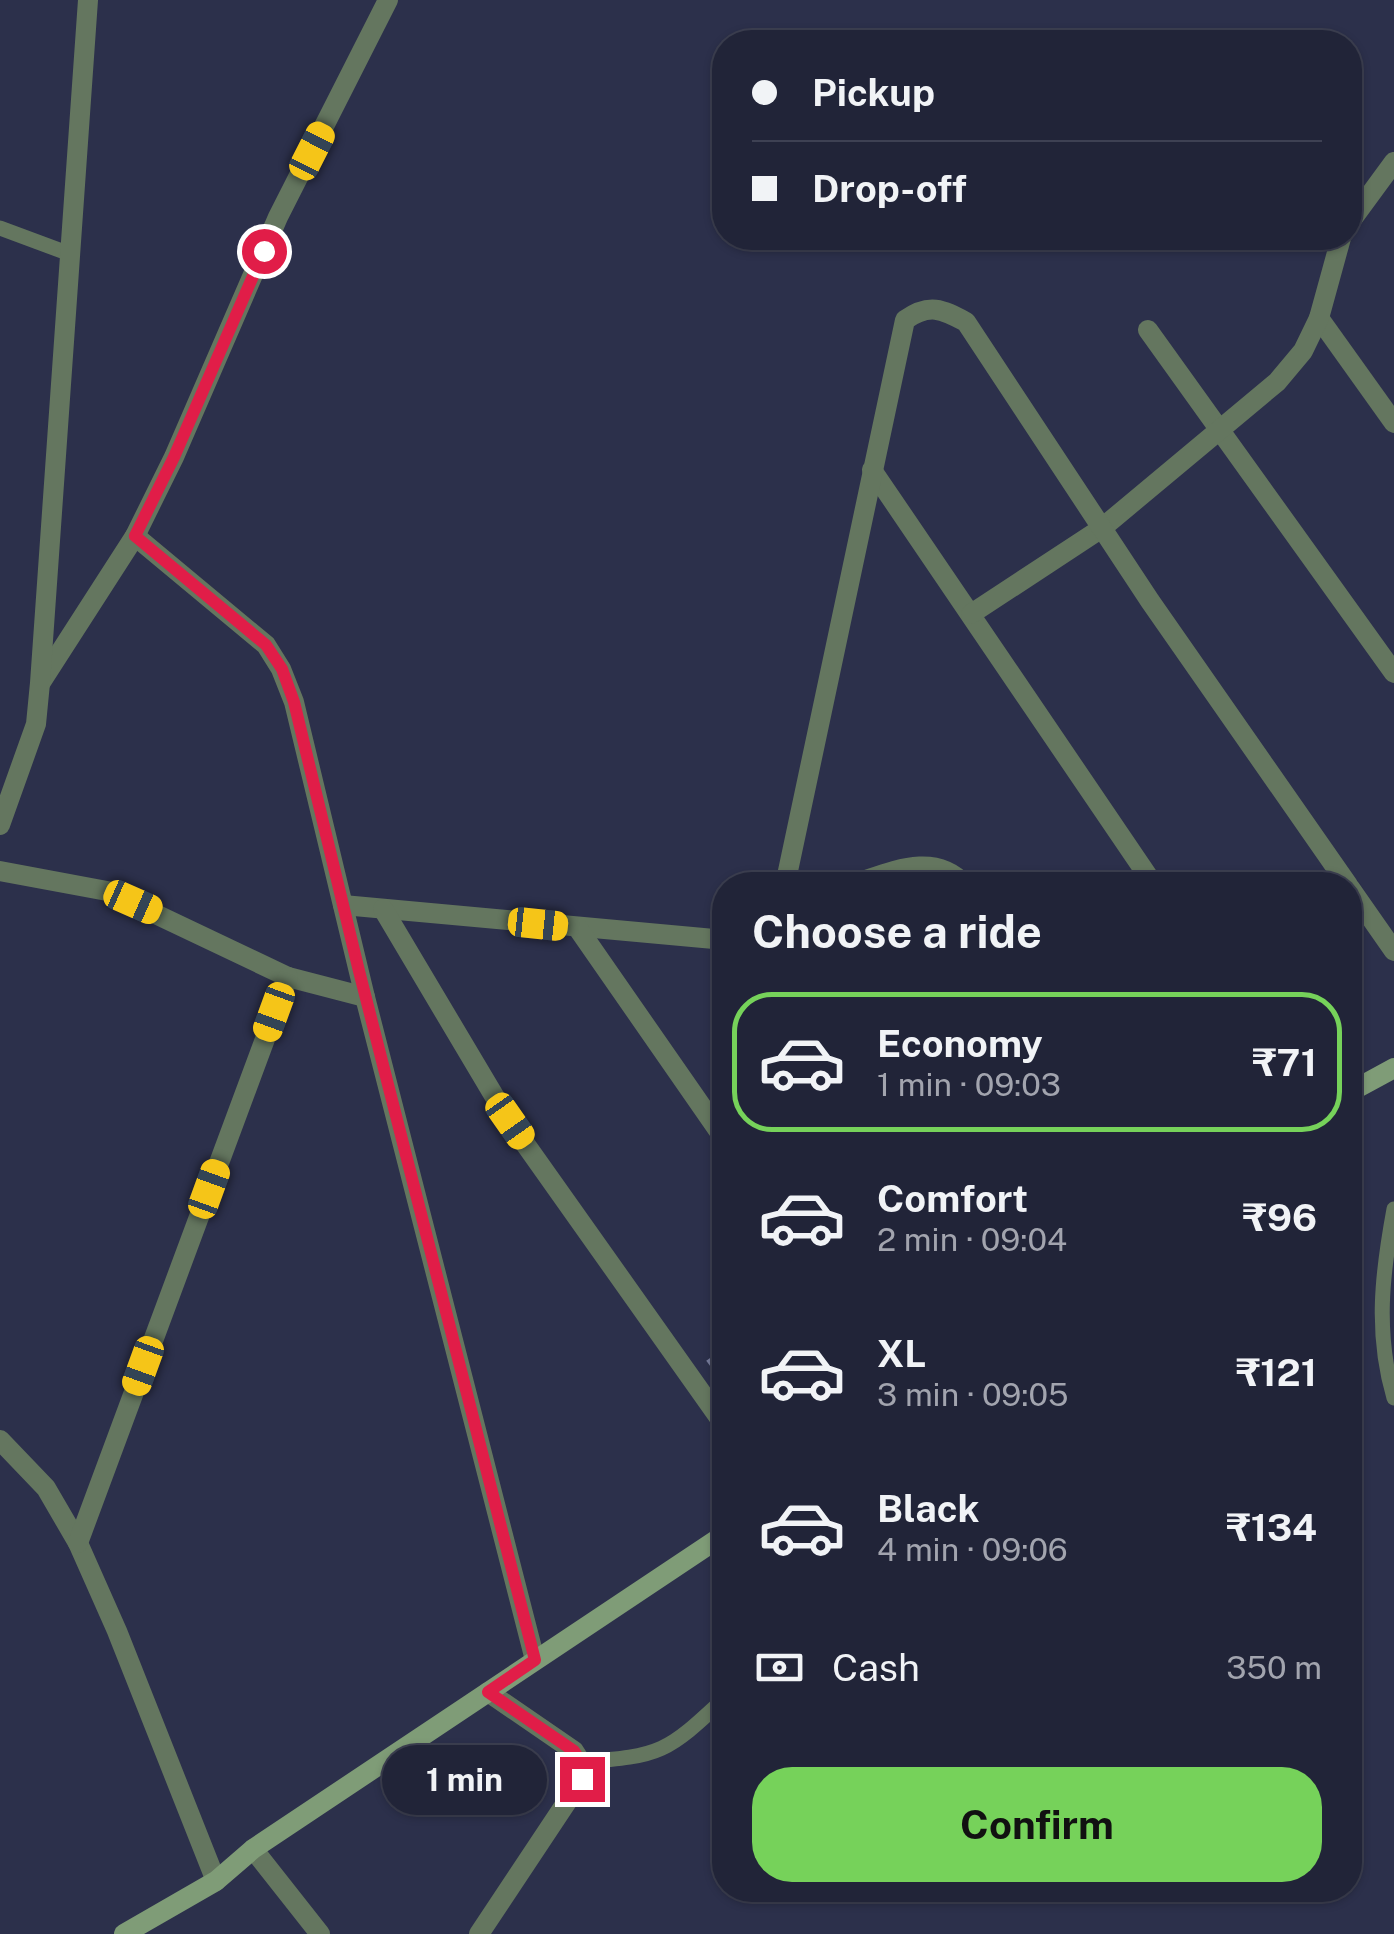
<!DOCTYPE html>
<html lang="en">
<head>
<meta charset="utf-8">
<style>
  :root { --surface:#212438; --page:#2d3043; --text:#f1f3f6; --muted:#a2a4ae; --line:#3e4153; --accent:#76d25a }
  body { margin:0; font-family:"Public Sans",sans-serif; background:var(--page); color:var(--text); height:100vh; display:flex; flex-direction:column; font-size:38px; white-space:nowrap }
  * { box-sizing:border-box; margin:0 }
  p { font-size:32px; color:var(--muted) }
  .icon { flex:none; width:55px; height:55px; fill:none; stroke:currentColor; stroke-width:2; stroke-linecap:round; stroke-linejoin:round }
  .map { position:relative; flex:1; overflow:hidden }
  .drawer { position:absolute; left:712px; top:872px; width:650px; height:1030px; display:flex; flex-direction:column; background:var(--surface); border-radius:40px; box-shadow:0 2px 8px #0004,0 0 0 2px var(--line) }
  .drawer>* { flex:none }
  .guide { position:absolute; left:712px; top:30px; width:650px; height:220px; border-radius:40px; box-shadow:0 2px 8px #0004,0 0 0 2px var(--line); display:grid; align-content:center; height:220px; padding:0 40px; background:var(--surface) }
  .end { position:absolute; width:45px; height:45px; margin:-22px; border:12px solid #e11d48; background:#fff; box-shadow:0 0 0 5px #fff }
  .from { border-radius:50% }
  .bubble { position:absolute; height:70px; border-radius:35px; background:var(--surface); box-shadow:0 2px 8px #0004,0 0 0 2px var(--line); font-size:32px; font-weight:700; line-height:70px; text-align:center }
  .car { position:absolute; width:30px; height:60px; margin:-30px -15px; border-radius:12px; box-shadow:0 0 8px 2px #0007; background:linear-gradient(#f5c518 24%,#345 0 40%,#f5c518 0 76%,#345 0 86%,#f5c518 0) }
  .guide b { display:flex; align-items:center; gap:35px; height:95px; font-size:38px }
  .guide b+b { border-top:2px solid var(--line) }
  .guide i { width:25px; height:25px; background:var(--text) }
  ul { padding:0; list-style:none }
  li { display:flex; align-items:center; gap:30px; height:140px; margin:0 20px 15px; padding:0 20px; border:5px solid transparent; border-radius:40px }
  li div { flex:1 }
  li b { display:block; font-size:38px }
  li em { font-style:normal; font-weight:700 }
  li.current { border-color:var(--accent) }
  li>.icon { width:90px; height:90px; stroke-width:1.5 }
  h2 { padding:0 40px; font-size:45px; line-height:120px }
  .pay { display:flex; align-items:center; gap:25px; height:110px; padding:0 40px; font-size:38px }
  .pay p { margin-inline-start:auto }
  .primary-button { display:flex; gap:20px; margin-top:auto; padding:20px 40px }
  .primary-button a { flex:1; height:115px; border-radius:40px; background:var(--accent); color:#111; font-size:40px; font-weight:700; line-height:115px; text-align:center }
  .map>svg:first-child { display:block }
  .building { fill:#545a95; stroke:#767b9b; stroke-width:2.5; filter:url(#shadow) }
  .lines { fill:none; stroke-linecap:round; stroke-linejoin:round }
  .lane { stroke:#64765f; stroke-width:15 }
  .street { stroke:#64765f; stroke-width:20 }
  .secondary { stroke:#7f9c77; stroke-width:20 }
  .route { stroke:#e11d48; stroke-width:12 }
</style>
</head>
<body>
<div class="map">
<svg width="1394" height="1934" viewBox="0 0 1394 1934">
  <defs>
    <filter id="shadow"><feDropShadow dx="9" dy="9" stdDeviation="0" flood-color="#0009"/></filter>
  </defs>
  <rect width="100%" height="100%" fill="#2c304b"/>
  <!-- building -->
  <polygon class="building" points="725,1349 725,1384 708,1361"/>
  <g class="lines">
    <!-- lane -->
    <g class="lane">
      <polyline points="0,228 70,254"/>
      <path d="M1394,1209C1382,1274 1375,1333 1394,1398"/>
      <path d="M581,1762C662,1756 666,1753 725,1698"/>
    </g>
    <!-- street -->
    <g class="street">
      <polyline points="1350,222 1394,162"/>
      <polyline points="1319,318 1394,423"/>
      <polyline points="1148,330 1394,673"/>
      <polyline points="872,470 1154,885"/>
      <polyline points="135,536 266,645 281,669 294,702 365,997 535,1660"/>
      <polyline points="971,614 1102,528 1277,382 1303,351 1319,318 1341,238"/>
      <polyline points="41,682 135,536 174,457 278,217 388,0"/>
      <polyline points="0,825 36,724 40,683 88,0"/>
      <polyline points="0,871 107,891 288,977 365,997"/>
      <path d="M785,885L905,320C929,303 942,309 966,322L1150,601L1348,885"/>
      <path d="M851,885C890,873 933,850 965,885"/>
      <polyline points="1350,888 1394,951"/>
      <polyline points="343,905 725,940"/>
      <polyline points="383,909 509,1121 725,1426"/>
      <polyline points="577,927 725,1140"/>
      <polyline points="0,1440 46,1488 78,1543 117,1631 216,1881"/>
      <polyline points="78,1543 288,977"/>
      <polyline points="253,1849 320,1934"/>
      <polyline points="479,1934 582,1779 581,1762 574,1751 488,1692"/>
    </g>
    <!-- secondary -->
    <g class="secondary">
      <polyline points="1350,1092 1394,1068"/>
      <polyline points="124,1934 216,1881 253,1849 725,1534"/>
    </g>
  </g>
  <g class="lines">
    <!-- route -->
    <polyline class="route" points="264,251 174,457 135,536 266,645 282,669 294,702 359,971 535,1660 488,1692 574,1751 581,1762 582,1779"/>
  </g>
</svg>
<i class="end from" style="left:264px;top:251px"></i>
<i class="end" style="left:582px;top:1779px"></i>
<div class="bubble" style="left:382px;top:1745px;width:165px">1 min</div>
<i class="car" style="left:312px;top:151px;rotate:27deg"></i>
<i class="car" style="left:133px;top:902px;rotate:114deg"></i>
<i class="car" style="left:538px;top:924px;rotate:96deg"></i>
<i class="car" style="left:274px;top:1012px;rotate:200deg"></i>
<i class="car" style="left:510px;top:1121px;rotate:145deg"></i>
<i class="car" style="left:209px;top:1189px;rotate:20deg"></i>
<i class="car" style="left:143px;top:1366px;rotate:200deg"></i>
<div class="guide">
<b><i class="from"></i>Pickup</b>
<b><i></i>Drop-off</b>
</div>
<section class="drawer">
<h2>Choose a ride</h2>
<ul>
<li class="current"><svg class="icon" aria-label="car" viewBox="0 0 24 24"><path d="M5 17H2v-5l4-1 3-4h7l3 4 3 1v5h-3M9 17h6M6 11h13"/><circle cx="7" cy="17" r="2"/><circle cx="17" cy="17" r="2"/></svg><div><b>Economy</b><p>1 min · 09:03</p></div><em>₹71</em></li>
<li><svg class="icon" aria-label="car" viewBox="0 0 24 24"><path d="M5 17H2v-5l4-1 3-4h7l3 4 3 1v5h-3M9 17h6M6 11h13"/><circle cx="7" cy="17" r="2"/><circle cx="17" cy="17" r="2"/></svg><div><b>Comfort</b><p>2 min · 09:04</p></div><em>₹96</em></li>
<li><svg class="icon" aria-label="car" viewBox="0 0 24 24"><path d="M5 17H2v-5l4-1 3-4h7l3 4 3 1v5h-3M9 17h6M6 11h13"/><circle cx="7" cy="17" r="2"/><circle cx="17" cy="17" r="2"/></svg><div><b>XL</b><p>3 min · 09:05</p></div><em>₹121</em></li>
<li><svg class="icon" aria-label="car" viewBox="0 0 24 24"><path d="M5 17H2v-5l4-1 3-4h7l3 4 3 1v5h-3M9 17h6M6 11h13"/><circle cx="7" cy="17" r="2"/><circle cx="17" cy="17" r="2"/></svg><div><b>Black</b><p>4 min · 09:06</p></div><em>₹134</em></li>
</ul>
<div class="pay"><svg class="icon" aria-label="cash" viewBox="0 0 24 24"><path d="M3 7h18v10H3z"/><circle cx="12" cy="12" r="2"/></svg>Cash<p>350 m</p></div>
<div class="primary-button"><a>Confirm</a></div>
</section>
</div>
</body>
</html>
